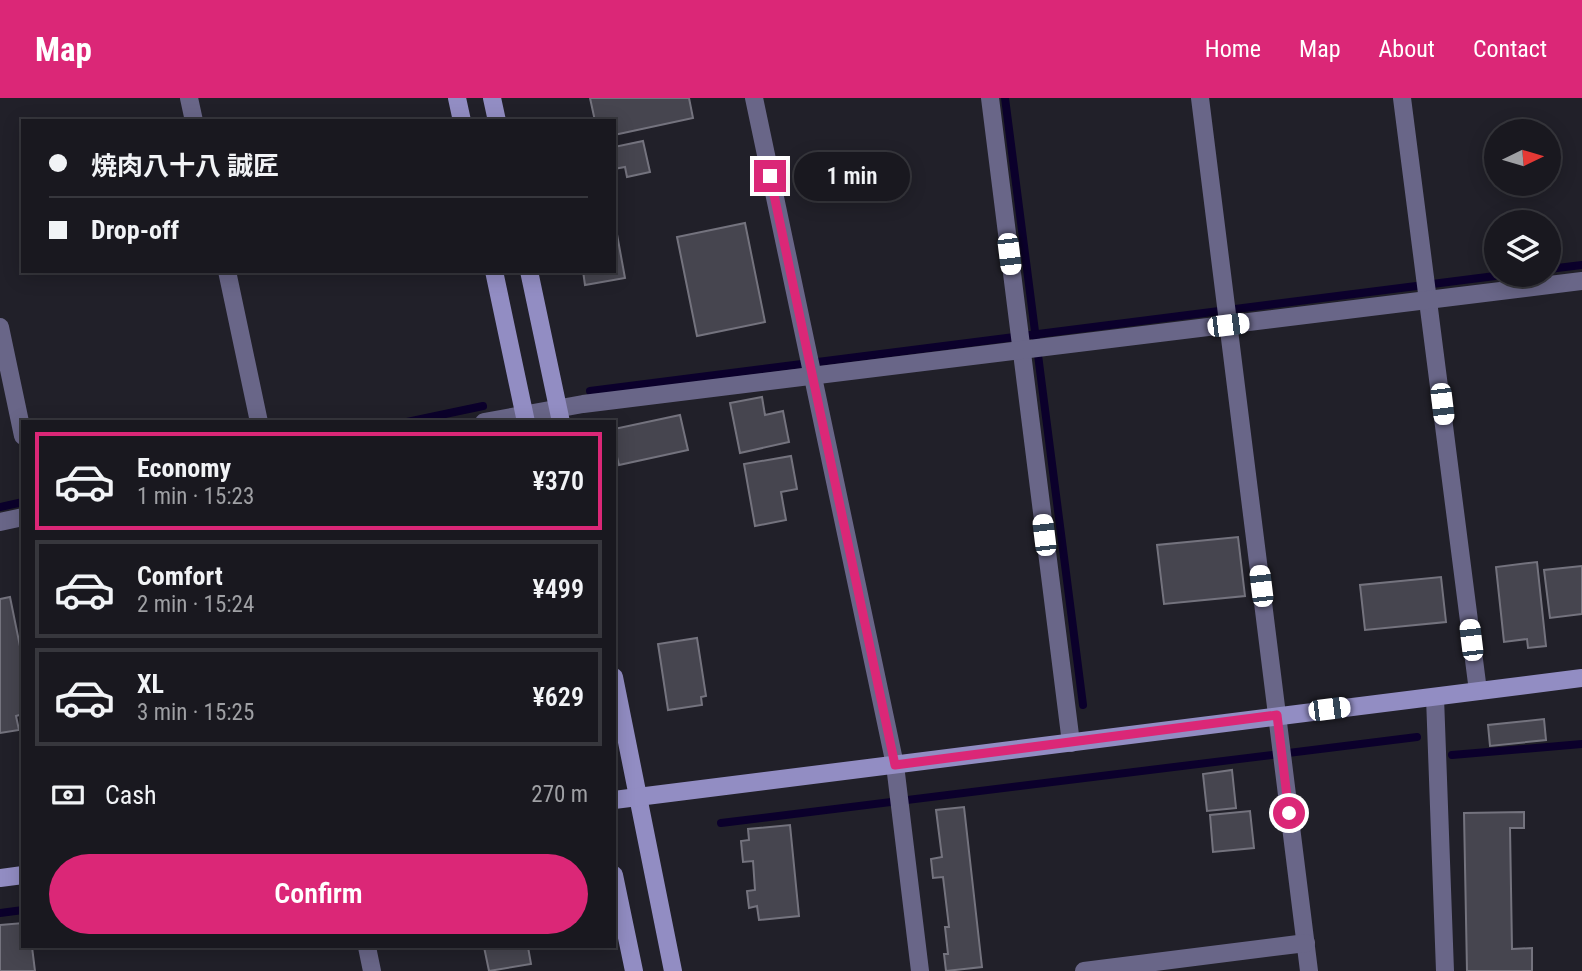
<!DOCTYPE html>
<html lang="en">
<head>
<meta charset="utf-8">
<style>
  :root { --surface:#19181f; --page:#222128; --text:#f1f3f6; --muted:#9fa0a4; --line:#37373d; --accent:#db2777 }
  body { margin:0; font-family:"Roboto Condensed","Noto Sans JP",sans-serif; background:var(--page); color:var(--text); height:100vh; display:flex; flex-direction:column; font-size:26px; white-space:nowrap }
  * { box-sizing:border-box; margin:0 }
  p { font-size:23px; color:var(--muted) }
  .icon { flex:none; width:38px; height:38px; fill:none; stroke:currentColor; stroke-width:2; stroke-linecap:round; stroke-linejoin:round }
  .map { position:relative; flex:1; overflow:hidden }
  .details { position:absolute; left:21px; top:322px; width:595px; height:528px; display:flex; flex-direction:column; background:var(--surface); border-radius:0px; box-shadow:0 4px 18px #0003,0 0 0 2px var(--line) }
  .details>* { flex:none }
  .hud { position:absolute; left:21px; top:21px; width:595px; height:154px; border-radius:0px; box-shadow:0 4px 18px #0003,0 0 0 2px var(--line); display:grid; align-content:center; height:154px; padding:0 28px; background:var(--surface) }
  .needle { width:46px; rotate:85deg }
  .tools { position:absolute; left:1484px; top:21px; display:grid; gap:14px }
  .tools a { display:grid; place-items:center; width:77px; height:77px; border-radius:50%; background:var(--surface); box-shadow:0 4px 18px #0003,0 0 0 2px var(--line); font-size:35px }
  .end { position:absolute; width:32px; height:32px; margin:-16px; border:9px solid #db2777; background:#fff; box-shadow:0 0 0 4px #fff }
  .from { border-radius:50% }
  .bubble { position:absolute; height:49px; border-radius:24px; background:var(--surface); box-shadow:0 4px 18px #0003,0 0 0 2px var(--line); font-size:23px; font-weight:600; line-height:49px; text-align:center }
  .car { position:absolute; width:21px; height:42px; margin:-21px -10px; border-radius:9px; box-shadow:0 0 5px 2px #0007; background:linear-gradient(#fff 24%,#345 0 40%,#fff 0 76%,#345 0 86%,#fff 0) }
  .hud b { display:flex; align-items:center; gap:24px; height:66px; font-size:26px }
  .hud b+b { border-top:2px solid var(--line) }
  .hud i { width:18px; height:18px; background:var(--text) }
  ul { padding:12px 0 0; list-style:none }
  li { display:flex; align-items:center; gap:21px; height:98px; margin:0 14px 10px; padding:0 14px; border:4px solid var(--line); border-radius:0px }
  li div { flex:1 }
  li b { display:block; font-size:26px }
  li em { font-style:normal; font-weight:600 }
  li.current { border-color:var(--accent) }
  li>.icon { width:63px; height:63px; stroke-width:1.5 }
  .pay { display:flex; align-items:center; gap:18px; height:77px; padding:0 28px; font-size:26px }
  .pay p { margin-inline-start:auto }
  .action { display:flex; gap:14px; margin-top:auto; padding:14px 28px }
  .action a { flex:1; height:80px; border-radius:42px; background:var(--accent); color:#fff; font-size:28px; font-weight:600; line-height:80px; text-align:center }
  header { display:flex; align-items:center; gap:42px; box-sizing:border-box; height:98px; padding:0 35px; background:var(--accent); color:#fff }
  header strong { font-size:33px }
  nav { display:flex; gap:38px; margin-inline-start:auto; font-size:24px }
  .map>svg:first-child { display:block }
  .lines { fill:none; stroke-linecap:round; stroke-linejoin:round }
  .stream { stroke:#0b002b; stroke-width:8 }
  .building { fill:#46454f; stroke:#74737e; stroke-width:2 }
  .street { stroke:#696688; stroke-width:18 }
  .secondary { stroke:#928dc3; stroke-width:18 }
  .route { stroke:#db2777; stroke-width:9 }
</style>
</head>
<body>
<header>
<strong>Map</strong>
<nav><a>Home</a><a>Map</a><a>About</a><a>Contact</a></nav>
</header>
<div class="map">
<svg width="1582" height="873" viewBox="0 0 1582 873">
  <rect width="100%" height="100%" fill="#212029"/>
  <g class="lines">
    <!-- stream -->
    <g class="stream">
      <polyline points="1005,0 1083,607"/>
      <polyline points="1549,171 1582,167"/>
      <polyline points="590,293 1503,177"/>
      <polyline points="407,324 483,308"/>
      <polyline points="0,409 23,404"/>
      <polyline points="1452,657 1582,646"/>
      <polyline points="721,725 1417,639"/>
      <polyline points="0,815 23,812"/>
    </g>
  </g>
  <!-- building -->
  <g class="building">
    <polygon points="590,0 689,0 693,20 614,37 614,23 595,23"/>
    <polygon points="643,43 650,74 627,79 625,69 614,71 614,49"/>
    <polygon points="614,120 625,180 585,187 583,173 614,173"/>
    <polygon points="745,125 765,224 697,238 677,139"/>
    <polygon points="762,299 765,317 783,313 789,344 740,355 730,305"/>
    <polygon points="680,317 688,352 619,367 614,347 614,331"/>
    <polygon points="791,358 797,391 781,394 786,422 755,428 744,366"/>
    <polygon points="1238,439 1245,498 1164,506 1157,447"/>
    <polygon points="1537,464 1546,548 1528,550 1527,541 1504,544 1496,469"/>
    <polygon points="1582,468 1582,516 1550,520 1544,472"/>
    <polygon points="1441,479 1446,524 1365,532 1360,487"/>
    <polygon points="10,499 23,563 23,616 16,618 19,632 0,635 0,501"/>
    <polygon points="697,540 706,598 701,599 702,607 668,612 658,546"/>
    <polygon points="1544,621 1546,642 1490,648 1488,627"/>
    <polygon points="1232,672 1236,710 1207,713 1203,676"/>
    <polygon points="964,709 982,869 946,873 944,856 948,856 945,829 949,829 943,779 933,780 931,761 942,759 936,712"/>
    <polygon points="1250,713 1254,750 1213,754 1210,717"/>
    <polygon points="1524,714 1524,730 1510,730 1512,851 1532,850 1532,873 1467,873 1464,715"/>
    <polygon points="790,727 799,818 759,822 757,808 749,810 747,793 755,792 753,763 743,764 741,743 749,742 748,731"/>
    <polygon points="23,825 23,849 32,849 35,873 0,873 0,827"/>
    <polygon points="484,849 528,849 531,866 489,873"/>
  </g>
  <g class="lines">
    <!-- street -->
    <g class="street">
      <polyline points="189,0 194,23"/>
      <polyline points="754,0 895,667 920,873"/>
      <polyline points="990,0 1071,645"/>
      <polyline points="1200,0 1309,873"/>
      <polyline points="1402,0 1478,593"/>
      <polyline points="227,173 259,324"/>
      <polyline points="0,229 23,338"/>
      <polyline points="484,324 583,306 1582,183"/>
      <polyline points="0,424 23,419"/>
      <polyline points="1435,599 1445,873"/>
      <polyline points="367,849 372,873"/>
      <polyline points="1084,873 1306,845"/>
    </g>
    <!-- secondary -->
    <g class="secondary">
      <polyline points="457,0 462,23"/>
      <polyline points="492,0 497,23"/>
      <polyline points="494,173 526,324"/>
      <polyline points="529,173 561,324"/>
      <polyline points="614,579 673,873"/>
      <polyline points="614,702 1582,580"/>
      <polyline points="614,777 634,873"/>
      <polyline points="0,780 23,777"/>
    </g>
  </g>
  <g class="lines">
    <!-- route -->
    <polyline class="route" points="770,78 895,667 1277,617 1289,715"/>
  </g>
</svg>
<div class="tools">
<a><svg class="needle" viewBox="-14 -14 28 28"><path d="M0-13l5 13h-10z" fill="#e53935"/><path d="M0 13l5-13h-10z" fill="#9fa0a4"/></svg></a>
<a><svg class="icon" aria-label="layers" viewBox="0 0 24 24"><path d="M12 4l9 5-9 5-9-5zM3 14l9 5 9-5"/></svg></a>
</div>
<i class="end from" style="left:1289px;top:715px"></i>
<i class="end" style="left:770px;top:78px"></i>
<div class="bubble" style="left:794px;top:54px;width:116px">1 min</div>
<i class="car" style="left:1009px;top:156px;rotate:173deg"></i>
<i class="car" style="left:1228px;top:227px;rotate:83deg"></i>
<i class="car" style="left:1442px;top:306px;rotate:173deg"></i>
<i class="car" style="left:1044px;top:437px;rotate:353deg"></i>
<i class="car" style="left:1261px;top:488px;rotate:353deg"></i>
<i class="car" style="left:1471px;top:542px;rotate:353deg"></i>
<i class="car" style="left:1329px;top:611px;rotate:83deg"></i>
<div class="hud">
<b><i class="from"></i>焼肉八十八 誠匠</b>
<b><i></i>Drop-off</b>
</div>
<section class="details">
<ul>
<li class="current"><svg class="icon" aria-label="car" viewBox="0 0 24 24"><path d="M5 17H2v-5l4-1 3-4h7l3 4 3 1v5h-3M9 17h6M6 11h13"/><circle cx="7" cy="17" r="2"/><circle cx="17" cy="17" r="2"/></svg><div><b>Economy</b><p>1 min · 15:23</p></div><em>¥370</em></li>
<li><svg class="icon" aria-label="car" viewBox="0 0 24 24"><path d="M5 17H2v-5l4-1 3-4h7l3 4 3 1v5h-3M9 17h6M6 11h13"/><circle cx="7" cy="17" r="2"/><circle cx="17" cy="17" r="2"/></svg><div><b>Comfort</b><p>2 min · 15:24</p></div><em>¥499</em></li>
<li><svg class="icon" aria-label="car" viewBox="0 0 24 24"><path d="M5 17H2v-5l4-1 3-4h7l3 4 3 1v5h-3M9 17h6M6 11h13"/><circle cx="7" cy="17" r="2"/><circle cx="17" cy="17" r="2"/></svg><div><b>XL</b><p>3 min · 15:25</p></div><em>¥629</em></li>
</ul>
<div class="pay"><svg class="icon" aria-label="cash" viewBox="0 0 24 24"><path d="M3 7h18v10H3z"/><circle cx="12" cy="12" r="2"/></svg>Cash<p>270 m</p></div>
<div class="action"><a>Confirm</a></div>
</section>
</div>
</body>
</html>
